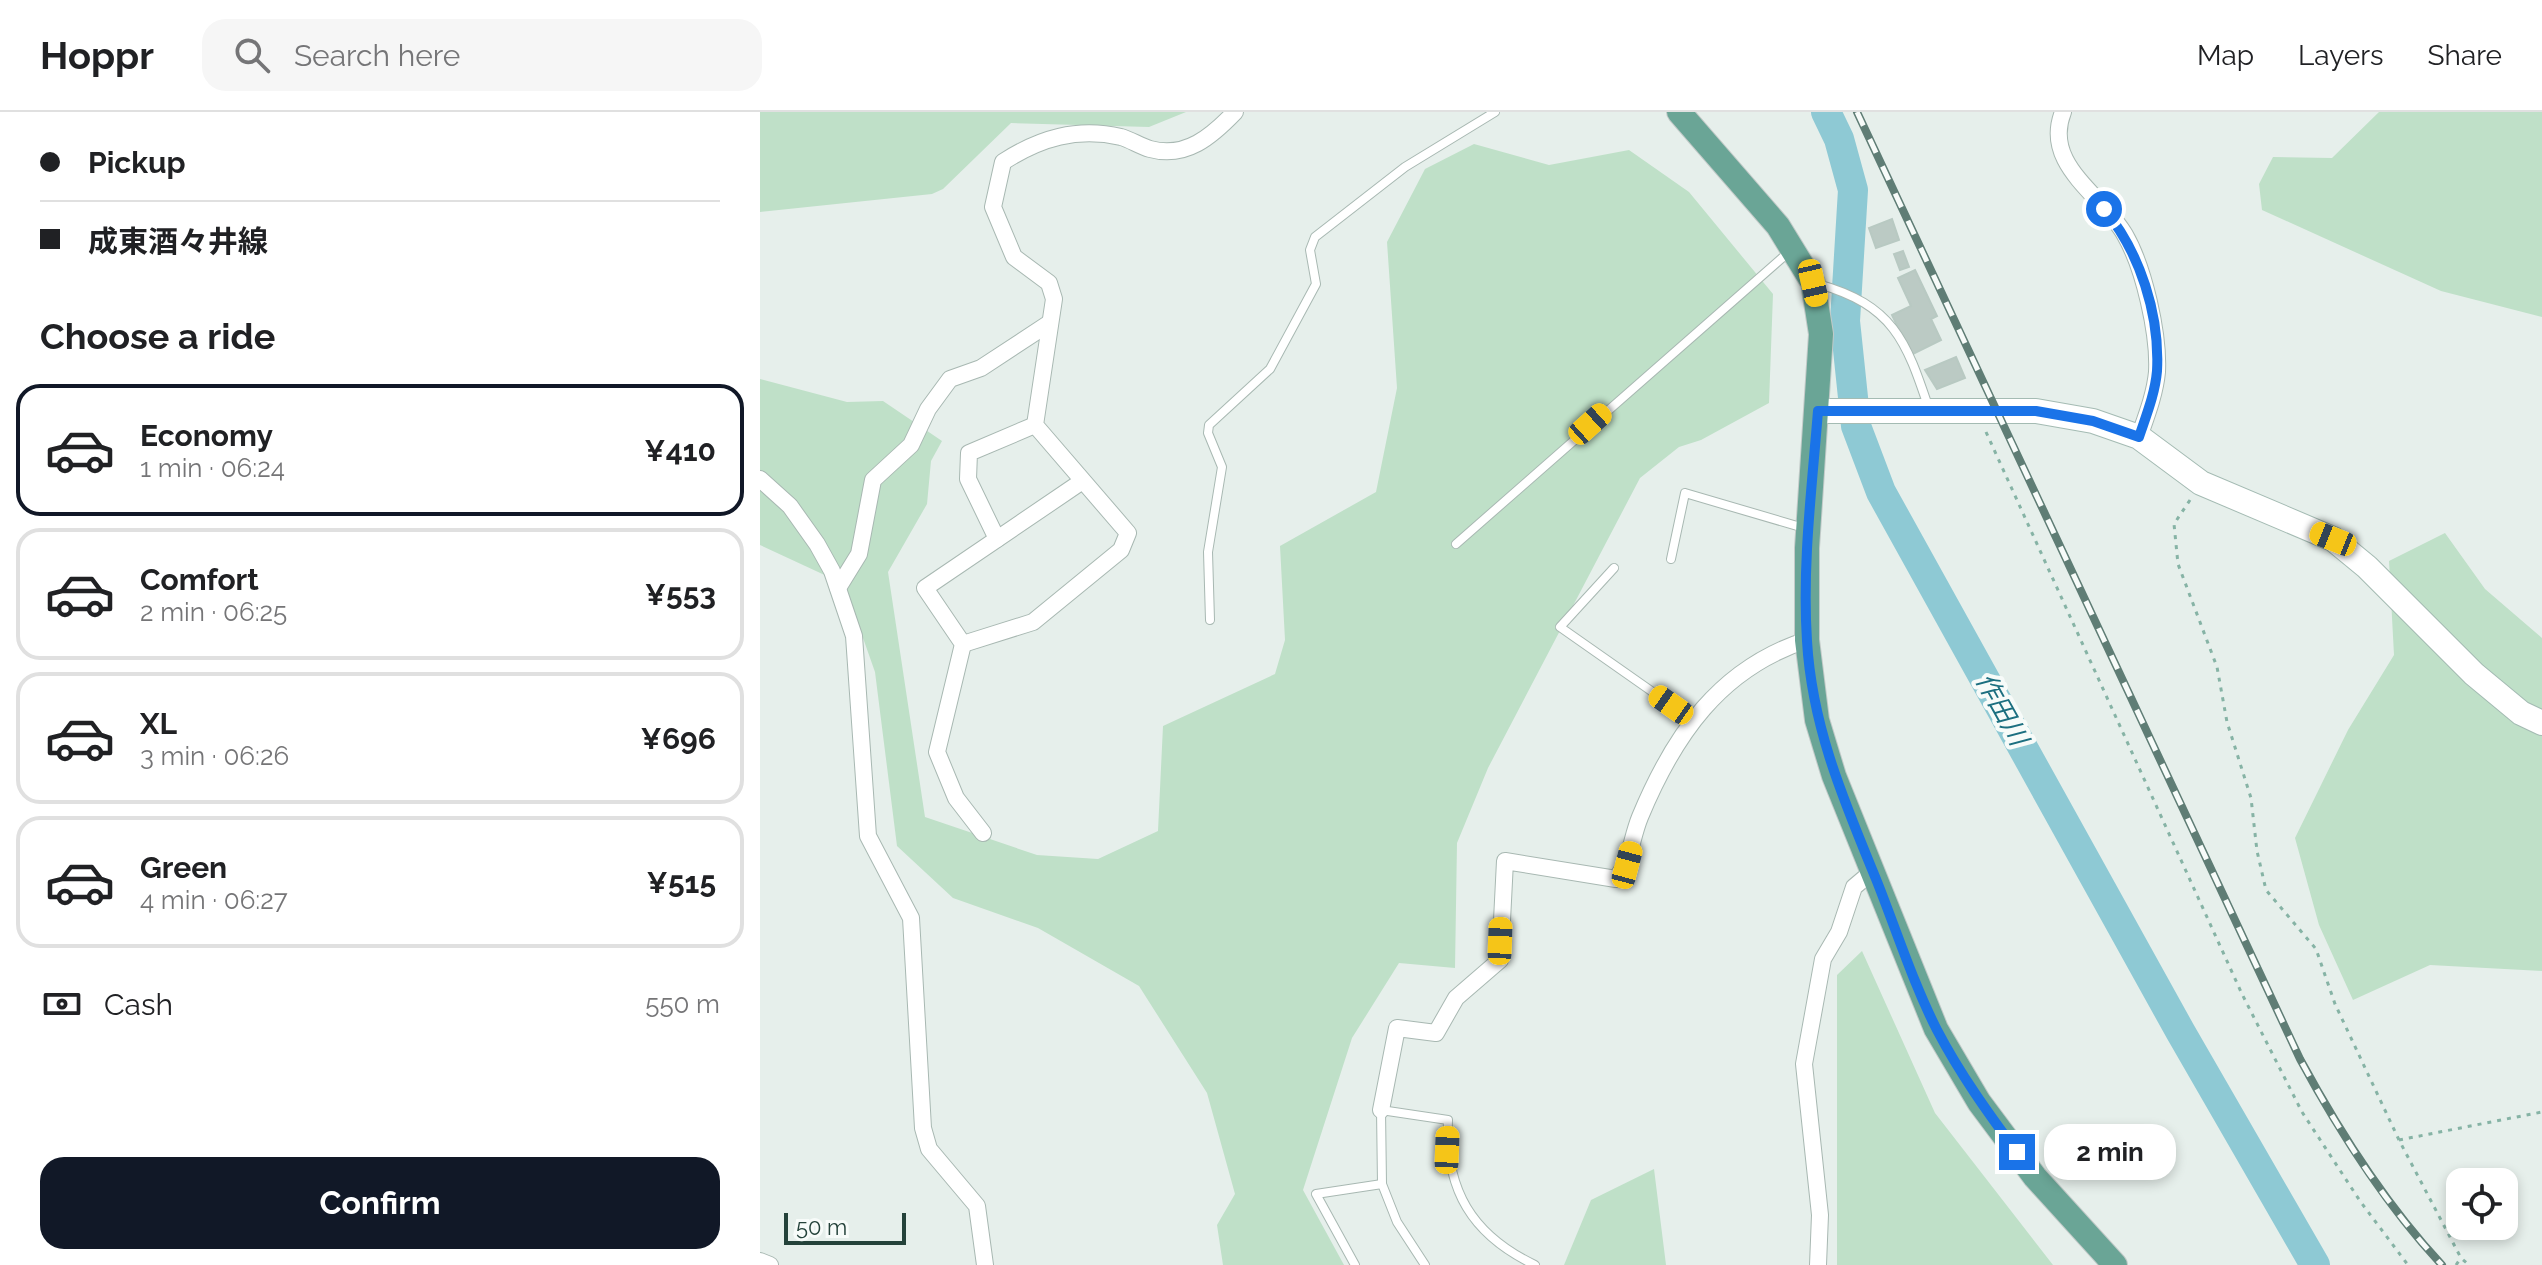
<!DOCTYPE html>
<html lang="en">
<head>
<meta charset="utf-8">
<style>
  :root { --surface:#fff; --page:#f6f6f6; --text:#202124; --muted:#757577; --line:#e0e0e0; --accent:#111827 }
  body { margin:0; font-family:Raleway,"Noto Sans JP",sans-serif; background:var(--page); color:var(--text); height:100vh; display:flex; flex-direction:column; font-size:30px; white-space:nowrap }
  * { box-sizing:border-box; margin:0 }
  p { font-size:26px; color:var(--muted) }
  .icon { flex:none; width:44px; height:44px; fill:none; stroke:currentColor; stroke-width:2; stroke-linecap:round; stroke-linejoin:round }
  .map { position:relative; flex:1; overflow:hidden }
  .drawer { display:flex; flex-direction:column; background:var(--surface); width:760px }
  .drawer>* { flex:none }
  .hud { display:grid; align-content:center; height:176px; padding:0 40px; background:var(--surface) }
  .fabs { position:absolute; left:1686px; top:1056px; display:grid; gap:16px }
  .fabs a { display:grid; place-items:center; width:72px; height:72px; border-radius:16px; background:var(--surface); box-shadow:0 4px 12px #0003; font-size:40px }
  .scale { position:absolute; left:24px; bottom:20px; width:122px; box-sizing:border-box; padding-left:8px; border:4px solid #24423a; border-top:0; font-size:22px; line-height:28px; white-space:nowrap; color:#24423a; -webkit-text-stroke:6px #f7fbf9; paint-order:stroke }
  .end { position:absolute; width:36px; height:36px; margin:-18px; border:10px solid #1a73e8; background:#fff; box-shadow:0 0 0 4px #fff }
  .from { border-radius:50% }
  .bubble { position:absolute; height:56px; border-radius:24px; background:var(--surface); box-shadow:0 4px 12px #0003; font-size:26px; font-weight:700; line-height:56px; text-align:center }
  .car { position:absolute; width:24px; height:48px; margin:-24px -12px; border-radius:10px; box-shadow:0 0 6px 2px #0007; background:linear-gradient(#f5c518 24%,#345 0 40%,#f5c518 0 76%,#345 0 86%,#f5c518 0) }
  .hud b { display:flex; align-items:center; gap:28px; height:76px; font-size:30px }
  .hud b+b { border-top:2px solid var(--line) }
  .hud i { width:20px; height:20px; background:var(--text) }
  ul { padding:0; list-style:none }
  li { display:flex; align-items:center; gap:24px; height:132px; margin:0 16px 12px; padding:0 24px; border:4px solid var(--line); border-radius:24px }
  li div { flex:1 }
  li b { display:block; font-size:30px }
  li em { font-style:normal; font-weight:700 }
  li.active { border-color:var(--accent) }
  li>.icon { width:72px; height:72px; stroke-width:1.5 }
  h2 { padding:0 40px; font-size:36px; line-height:96px }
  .pay { display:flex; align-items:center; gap:20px; height:88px; padding:0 40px; font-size:30px }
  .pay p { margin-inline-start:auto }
  .cta { display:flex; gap:16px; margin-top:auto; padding:16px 40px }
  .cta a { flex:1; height:92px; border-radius:24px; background:var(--accent); color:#fff; font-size:32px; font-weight:700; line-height:92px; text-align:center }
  header { display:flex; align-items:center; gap:48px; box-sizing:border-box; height:112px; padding:0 40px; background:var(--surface); border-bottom:2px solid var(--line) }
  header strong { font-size:38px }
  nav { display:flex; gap:44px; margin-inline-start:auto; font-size:28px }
  .search { width:560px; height:72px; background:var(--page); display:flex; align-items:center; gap:20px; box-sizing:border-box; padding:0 28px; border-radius:24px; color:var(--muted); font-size:30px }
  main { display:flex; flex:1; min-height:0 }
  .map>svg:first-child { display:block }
  .green { fill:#bfe0c8 }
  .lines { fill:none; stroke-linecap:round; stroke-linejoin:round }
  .river { stroke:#8ec9d4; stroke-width:30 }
  .building { fill:#bbcac4; stroke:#b8c9c2; stroke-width:2 }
  .lane-casing { stroke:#a8b8b2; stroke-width:10 }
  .street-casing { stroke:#a8b8b2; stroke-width:18 }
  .secondary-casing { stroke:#a4bbb3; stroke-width:26 }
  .primary-casing { stroke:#c2cac8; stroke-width:26 }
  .path { stroke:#86b3a5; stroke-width:3; stroke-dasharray:4 6; stroke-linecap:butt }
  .lane { stroke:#fff; stroke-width:8 }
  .street { stroke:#fff; stroke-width:16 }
  .secondary { stroke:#fff; stroke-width:24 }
  .primary { stroke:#6aa596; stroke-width:24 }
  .rail-casing { stroke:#5f7d75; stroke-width:8 }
  .rail { stroke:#f7fbf9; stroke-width:5; stroke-dasharray:15; stroke-linecap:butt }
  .route { stroke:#1a73e8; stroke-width:10 }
  .labels { text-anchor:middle; stroke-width:8; stroke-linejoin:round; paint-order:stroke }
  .water-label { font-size:26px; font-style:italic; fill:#1c6f80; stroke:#f7fbf9 }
</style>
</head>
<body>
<header>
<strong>Hoppr</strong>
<div class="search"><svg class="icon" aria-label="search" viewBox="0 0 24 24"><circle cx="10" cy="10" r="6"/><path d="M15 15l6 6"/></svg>Search here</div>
<nav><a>Map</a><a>Layers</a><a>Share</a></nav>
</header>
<main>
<section class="drawer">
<div class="hud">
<b><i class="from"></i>Pickup</b>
<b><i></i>成東酒々井線</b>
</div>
<h2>Choose a ride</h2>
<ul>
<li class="active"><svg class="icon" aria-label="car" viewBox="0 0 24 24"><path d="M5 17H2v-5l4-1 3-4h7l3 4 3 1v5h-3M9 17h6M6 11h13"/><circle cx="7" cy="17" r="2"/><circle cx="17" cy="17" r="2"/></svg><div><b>Economy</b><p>1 min · 06:24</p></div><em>¥410</em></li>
<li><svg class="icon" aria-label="car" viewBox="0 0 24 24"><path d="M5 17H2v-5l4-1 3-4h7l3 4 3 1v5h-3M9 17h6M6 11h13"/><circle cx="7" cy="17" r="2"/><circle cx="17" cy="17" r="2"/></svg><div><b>Comfort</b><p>2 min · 06:25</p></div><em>¥553</em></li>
<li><svg class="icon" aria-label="car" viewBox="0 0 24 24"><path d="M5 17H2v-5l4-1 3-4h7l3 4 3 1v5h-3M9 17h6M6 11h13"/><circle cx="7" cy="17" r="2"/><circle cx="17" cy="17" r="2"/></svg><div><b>XL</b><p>3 min · 06:26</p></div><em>¥696</em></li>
<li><svg class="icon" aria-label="car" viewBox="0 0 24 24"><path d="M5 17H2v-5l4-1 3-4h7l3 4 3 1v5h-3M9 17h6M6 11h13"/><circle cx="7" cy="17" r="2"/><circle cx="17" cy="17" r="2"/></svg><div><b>Green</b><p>4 min · 06:27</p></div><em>¥515</em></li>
</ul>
<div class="pay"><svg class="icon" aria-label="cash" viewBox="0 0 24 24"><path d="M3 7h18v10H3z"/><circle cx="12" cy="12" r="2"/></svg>Cash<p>550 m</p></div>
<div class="cta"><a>Confirm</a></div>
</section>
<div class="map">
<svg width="1782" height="1153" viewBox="0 0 1782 1153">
  <rect width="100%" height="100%" fill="#e6efeb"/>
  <!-- green -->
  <g class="green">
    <polygon points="0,0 426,0 389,15 251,11 183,77 172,82 0,100"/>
    <polygon points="1619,0 1782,0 1782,205 1681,179 1502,98 1499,72 1513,45 1572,46"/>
    <polygon points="714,32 789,53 869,38 929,80 1013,182 1009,291 941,328 919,335 880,366 728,656 697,731 695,856 639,851 592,926 543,1078 584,1153 463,1153 457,1113 475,1082 447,981 379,874 278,816 193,786 137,734 115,560 84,472 0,433 0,267 87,290 123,289 182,329 171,349 167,392 128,460 165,705 277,743 338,747 398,719 403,614 515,562 525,528 520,434 616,380 637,276 627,130 665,57"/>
    <polygon points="1685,421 1725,477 1782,526 1782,859 1670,853 1593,888 1559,813 1535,726 1588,618 1634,543 1629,449"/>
    <polygon points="1102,839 1175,1001 1293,1153 1077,1153 1077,863"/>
    <polygon points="894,1057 906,1153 804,1153 831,1088"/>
  </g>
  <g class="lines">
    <!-- river -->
    <polyline class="river" points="1066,0 1079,27 1093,78 1085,209 1096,314 1121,380 1420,919 1555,1153"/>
  </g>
  <!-- building -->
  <g class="building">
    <polygon points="1132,107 1139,128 1116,136 1109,116"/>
    <polygon points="1143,139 1149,155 1140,158 1134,142"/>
    <polygon points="1155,158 1177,204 1171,207 1181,228 1151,243 1132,203 1151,194 1138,166"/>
    <polygon points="1196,245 1205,266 1177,277 1165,258"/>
  </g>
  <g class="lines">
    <!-- lane casing -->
    <g class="lane-casing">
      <g id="lane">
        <path d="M1058,172C1133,193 1146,228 1169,297"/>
        <polyline points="696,432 1030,139"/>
        <polyline points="911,447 925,381 1044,416"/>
        <polyline points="854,456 800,515 934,609"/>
        <polyline points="450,508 448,440 462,355 448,321 449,313 510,257 556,172 550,138 555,125 645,55 735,0"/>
        <polyline points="595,1153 556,1082 622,1072"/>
        <path d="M665,1153L637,1110L622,1072L621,998L688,1008C685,1078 712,1123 775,1153"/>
      </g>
    </g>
    <!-- street casing -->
    <g class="street-casing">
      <g id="street">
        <path d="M1303,0C1282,53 1342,82 1365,123C1384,156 1399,222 1397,260C1395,282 1386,305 1379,325"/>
        <polyline points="0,367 30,394 57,432 72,459 94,524 108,724 151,806 163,1016 169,1037 217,1094 225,1153"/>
        <polyline points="237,427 208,367 209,341 275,313"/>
        <polyline points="78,476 99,442 113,368 151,333 168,297 190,267 221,256 288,212"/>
        <path d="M203,532L273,510L361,438L368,421L275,313L294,187L289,171L254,145L233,95L243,50C280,26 317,15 361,25C371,28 380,34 390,37C426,47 452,24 475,0"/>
        <polyline points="223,721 196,686 177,640 203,532 165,476 321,370"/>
        <path d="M621,998L637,916L676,921L696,886L740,848L745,749L856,767C871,748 871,727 880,705C914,623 960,556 1047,528"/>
        <polyline points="0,1149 10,1153"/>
        <polyline points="1058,1153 1060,1103 1044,952 1063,847 1079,820 1094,775 1113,759"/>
      </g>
    </g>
    <!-- secondary casing -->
    <g class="secondary-casing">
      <polyline id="secondary" points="1058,299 1276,299 1333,309 1379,325 1441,371 1573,427 1607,455 1714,562 1761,601 1782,611"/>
    </g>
    <!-- primary casing -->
    <g class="primary-casing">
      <polyline id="primary" points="919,0 1018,114 1053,171 1061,222 1047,436 1047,528 1057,608 1074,664 1176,917 1219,990 1275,1065 1355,1153"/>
    </g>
    <!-- path -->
    <g class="path">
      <polyline points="1226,320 1482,882 1542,1000 1600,1089 1648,1153"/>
      <polyline points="1430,388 1414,412 1418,452 1457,555 1467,610 1491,686 1497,739 1506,778 1556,837 1575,892 1639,1028 1701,1146 1709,1153"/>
      <polyline points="1639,1028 1782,1000"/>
      <polyline points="1696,1153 1701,1146"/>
    </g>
    <!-- lane -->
    <use href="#lane" class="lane"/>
    <!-- street -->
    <use href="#street" class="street"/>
    <!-- secondary -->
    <use href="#secondary" class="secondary"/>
    <!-- primary -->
    <use href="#primary" class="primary"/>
    <!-- rail casing -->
    <g class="rail-casing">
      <path id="rail" d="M1097,0L1540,947C1580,1021 1625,1092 1682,1153"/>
    </g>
    <!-- rail -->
    <use href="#rail" class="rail"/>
  </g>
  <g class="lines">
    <!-- route -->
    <path class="route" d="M1257,1040C1228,1001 1200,962 1177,918C1153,871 1136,817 1116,767C1084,689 1052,615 1047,529C1042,453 1052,375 1058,299H1276L1333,309L1379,325C1386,304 1395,282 1397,259C1400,203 1380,140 1344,97"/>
  </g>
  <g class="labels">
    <!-- water labels -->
    <g class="water-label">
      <text transform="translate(1242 597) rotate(61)" y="9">作田川</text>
    </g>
  </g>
</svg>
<div class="fabs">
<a><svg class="icon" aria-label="locate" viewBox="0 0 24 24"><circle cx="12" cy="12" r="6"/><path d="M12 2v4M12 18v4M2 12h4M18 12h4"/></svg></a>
</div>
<div class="scale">50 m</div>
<i class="end from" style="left:1344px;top:97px"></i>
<i class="end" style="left:1257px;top:1040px"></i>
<div class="bubble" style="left:1284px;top:1012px;width:132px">2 min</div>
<i class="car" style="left:1053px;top:171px;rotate:167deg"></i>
<i class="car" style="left:830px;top:312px;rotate:48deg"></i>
<i class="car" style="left:1573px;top:427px;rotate:292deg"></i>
<i class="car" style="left:911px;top:593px;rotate:305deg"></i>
<i class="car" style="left:867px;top:753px;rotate:15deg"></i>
<i class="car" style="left:740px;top:829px;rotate:2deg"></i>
<i class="car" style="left:687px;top:1038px;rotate:2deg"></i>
</div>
</main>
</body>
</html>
